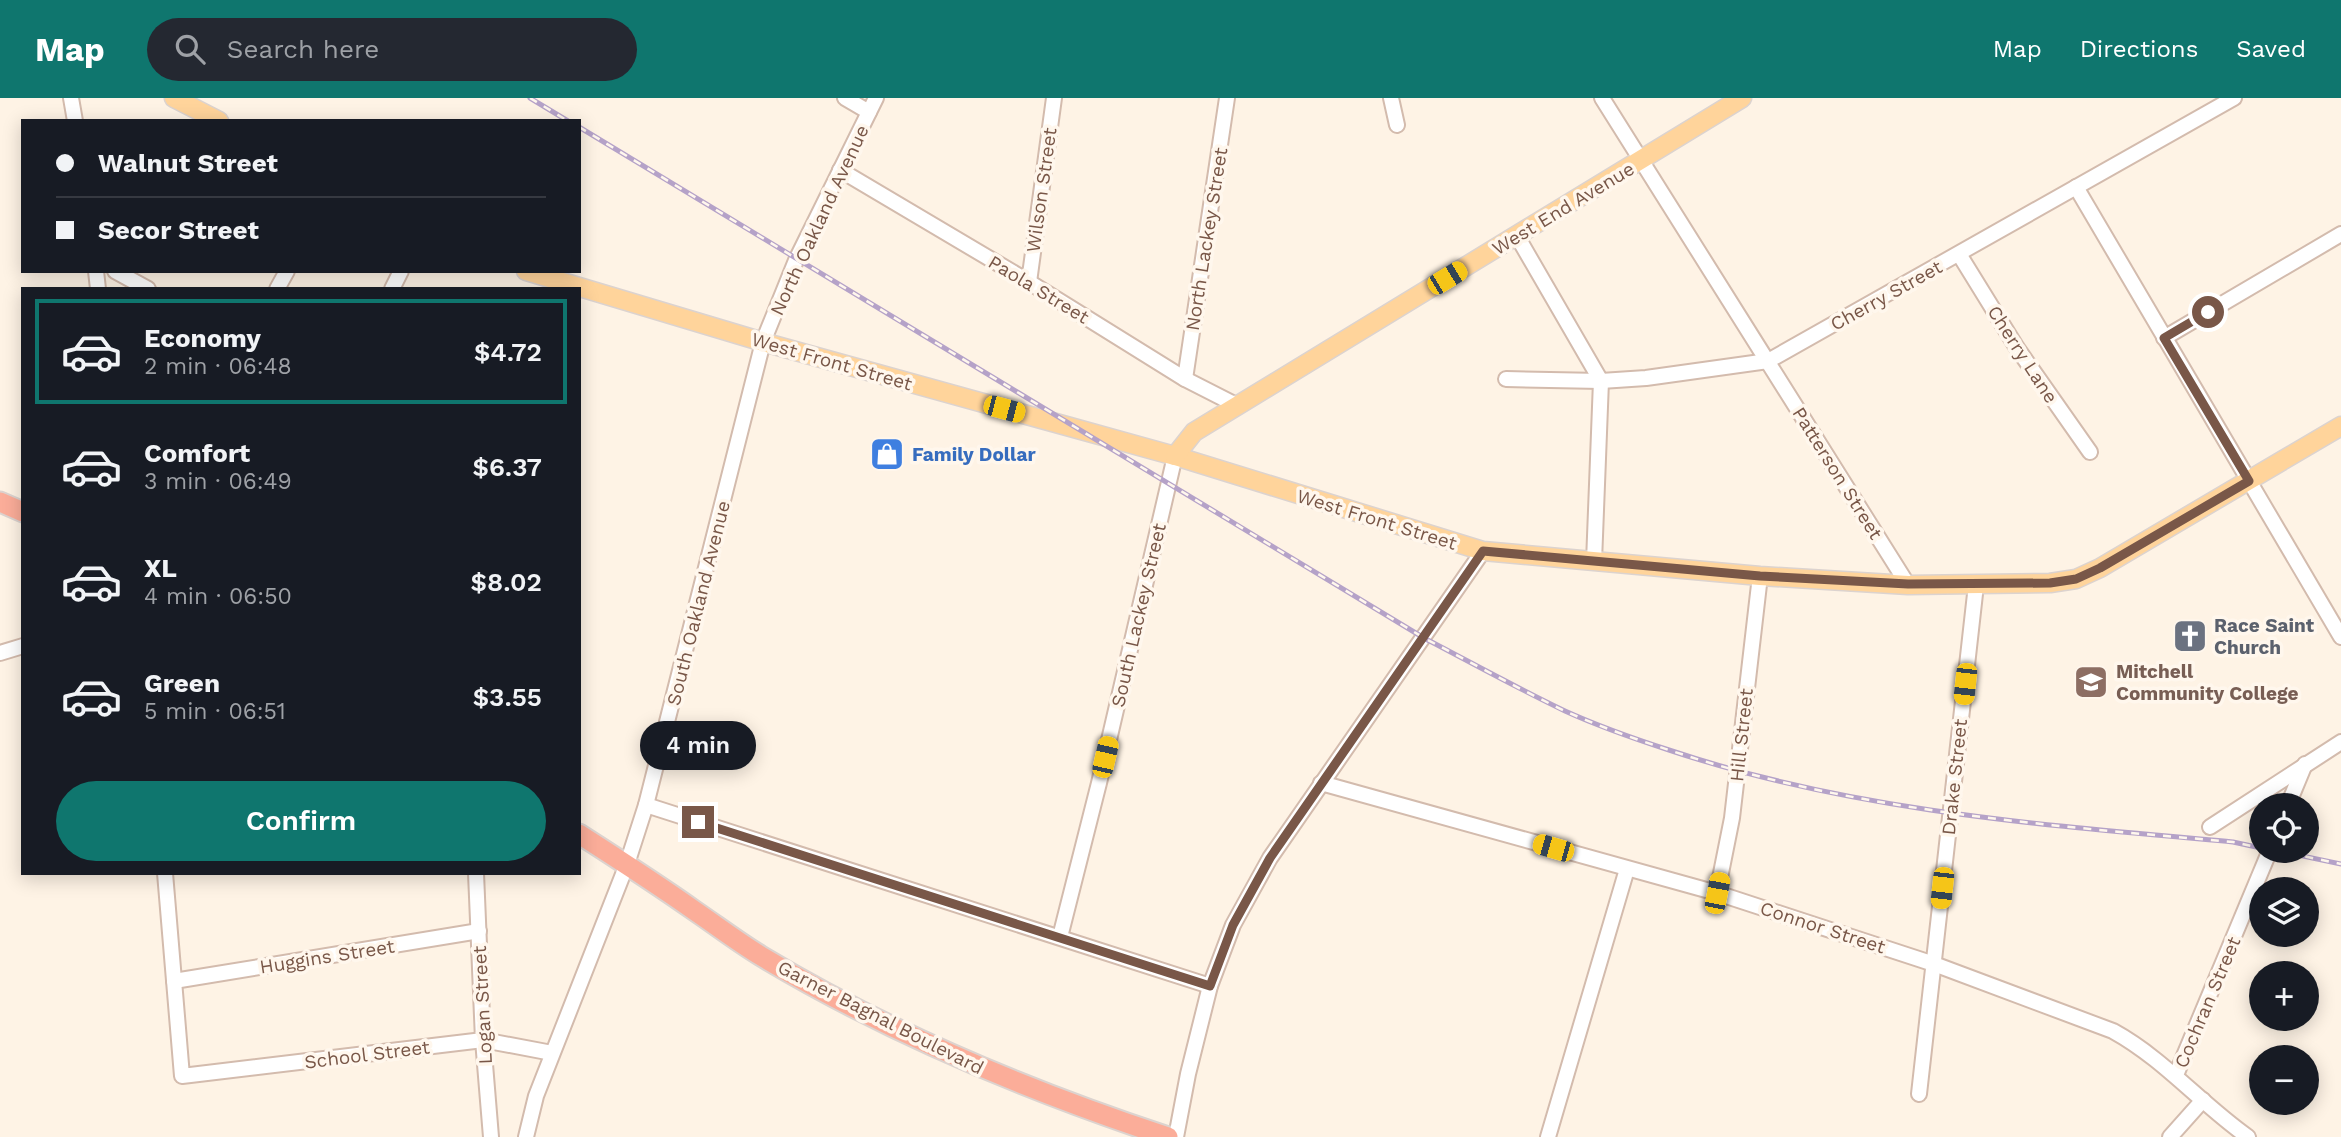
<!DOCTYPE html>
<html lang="en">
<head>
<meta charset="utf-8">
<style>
  :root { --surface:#171b24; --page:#242831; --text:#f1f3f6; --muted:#9ea1a6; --line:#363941; --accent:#0f766e }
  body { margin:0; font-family:"Work Sans",sans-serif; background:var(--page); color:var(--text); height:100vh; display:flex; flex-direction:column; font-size:26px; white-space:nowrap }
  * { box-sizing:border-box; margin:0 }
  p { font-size:23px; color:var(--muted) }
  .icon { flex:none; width:38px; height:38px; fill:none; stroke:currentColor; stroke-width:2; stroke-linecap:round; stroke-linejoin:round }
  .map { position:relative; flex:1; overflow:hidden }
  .sheet { position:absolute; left:21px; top:189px; width:560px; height:588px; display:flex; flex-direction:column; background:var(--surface); border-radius:0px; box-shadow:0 4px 18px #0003 }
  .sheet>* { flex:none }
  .banner { position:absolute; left:21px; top:21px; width:560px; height:154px; border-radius:0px; box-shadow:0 4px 18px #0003; display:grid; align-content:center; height:154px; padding:0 35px; background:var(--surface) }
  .fabs { position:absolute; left:2249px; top:695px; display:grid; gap:14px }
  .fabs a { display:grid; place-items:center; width:70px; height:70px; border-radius:50%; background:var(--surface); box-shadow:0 4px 18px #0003; font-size:35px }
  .end { position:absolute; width:32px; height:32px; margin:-16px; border:9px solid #795748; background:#fff; box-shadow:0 0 0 4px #fff }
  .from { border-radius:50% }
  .bubble { position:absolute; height:49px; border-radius:24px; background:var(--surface); box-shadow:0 4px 18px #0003; font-size:23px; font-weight:600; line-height:49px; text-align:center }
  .car { position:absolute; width:21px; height:42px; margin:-21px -10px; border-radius:9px; box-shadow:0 0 5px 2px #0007; background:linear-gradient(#f5c518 24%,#345 0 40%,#f5c518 0 76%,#345 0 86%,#f5c518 0) }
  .banner b { display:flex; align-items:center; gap:24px; height:66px; font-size:26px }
  .banner b+b { border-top:2px solid var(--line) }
  .banner i { width:18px; height:18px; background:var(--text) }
  ul { padding:12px 0 0; list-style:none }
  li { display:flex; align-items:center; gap:21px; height:105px; margin:0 14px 10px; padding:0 21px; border:4px solid transparent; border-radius:0px }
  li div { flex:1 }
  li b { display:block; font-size:26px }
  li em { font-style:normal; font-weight:600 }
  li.current { border-color:var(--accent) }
  li>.icon { width:63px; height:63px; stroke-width:1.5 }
  .primary-button { display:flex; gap:14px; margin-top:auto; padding:14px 35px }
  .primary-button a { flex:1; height:80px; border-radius:42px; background:var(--accent); color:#fff; font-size:28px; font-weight:600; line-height:80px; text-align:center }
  header { display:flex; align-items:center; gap:42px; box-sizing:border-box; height:98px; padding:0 35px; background:var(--accent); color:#fff }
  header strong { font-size:33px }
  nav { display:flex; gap:38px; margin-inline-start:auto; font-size:24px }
  .search { width:490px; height:63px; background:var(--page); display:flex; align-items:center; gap:18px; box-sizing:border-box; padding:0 24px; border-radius:38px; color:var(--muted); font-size:26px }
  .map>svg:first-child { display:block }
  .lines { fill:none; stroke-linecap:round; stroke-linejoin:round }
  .minor-casing { stroke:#d3bbad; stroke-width:18 }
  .major-casing { stroke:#dcd3cf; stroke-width:21 }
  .highway-casing { stroke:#dcd3cf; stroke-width:23 }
  .minor { stroke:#fff; stroke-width:14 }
  .major { stroke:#ffd49b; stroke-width:18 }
  .highway { stroke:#fbad99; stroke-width:19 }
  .rail-casing { stroke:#b5a2c8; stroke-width:5 }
  .rail { stroke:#fff7ed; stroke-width:2.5; stroke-dasharray:8; stroke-linecap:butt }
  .route { stroke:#795748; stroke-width:9 }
  .labels { text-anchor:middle; stroke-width:7; stroke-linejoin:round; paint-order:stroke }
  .street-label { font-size:19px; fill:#795748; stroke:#fff7ed }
  .shop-label { font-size:19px; font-weight:bold; fill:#366cbe; stroke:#fff7ed; text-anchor:start }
  .worship-label { font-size:19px; font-weight:bold; fill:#5b616d; stroke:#fff7ed; text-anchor:start }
  .education-label { font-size:19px; font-weight:bold; fill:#785e54; stroke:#fff7ed; text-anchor:start }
</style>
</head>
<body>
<header>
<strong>Map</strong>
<div class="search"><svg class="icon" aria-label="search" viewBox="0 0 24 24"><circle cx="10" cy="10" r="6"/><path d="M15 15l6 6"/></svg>Search here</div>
<nav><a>Map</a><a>Directions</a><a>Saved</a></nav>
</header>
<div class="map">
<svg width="2341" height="1039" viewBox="0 0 2341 1039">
  <rect width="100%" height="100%" fill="#fef3e5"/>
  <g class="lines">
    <!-- minor casing -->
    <g class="minor-casing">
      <g id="minor">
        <polyline points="71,0 75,23"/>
        <polyline points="845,0 869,14"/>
        <polyline points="1391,0 1397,27"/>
        <polyline points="1602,0 1908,487"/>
        <polyline points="840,72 1029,184 1185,281 1238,308"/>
        <polyline points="2076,89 2341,539"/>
        <polyline points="1517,138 1601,283 1594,464"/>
        <polyline points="1959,156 2017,250 2090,354"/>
        <polyline points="96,173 98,191"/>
        <polyline points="115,173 148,191"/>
        <polyline points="1029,184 1054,0"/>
        <polyline points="277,191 287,173"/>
        <polyline points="392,191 401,173"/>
        <polyline points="2164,240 2341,136"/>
        <polyline points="1185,281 1227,0"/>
        <polyline points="1506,281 1601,283 1646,280 1768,263 2234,0"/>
        <polyline points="0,555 23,548"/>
        <path d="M1321,685L1717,795L1934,866L2113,933C2164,961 2201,1006 2248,1039"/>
        <polyline points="646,707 1210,888"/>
        <polyline points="2288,707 2305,666"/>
        <polyline points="2210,729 2341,644"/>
        <polyline points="165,775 182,978 483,942 552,955"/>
        <polyline points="476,775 483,942 491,1039"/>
        <polyline points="1717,795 1732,720 1760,478"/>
        <polyline points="1060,839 1099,685 1175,358"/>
        <polyline points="174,883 479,833"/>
        <polyline points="2176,977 2270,752"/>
        <polyline points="1919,996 1976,487"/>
        <polyline points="526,1039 536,998 627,766 646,707 763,244 797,160 876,0"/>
        <polyline points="1176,1039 1188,976 1210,888 1233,827 1270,760 1483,453"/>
        <polyline points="1548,1039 1627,771"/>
        <polyline points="2170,1039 2203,1002"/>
      </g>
    </g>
    <!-- major casing -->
    <g class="major-casing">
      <g id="major">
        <polyline points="174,0 219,23"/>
        <polyline points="526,173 763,244 1175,358 1483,453 1760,478 1908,487 2050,485 2076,481 2100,470 2341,328"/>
        <polyline points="1175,358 1194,334 1742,0"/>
      </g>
    </g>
    <!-- highway casing -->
    <g class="highway-casing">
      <g id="highway">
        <polyline points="0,404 23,414"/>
        <path d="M579,736C618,761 657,786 695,813C717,828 738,844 761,858C889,935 1026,992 1168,1039"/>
      </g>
    </g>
    <!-- minor -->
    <use href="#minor" class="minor"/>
    <!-- major -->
    <use href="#major" class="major"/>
    <!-- highway -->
    <use href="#highway" class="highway"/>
    <!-- rail casing -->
    <g class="rail-casing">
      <g id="rail">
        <polyline points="530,0 568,23"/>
        <path d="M579,29L1424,540C1470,564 1517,590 1565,613C1598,628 1635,641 1669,652C1851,713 2043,727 2233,744L2261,750"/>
        <polyline points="2274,752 2341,766"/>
      </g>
    </g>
    <!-- rail -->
    <use href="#rail" class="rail"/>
  </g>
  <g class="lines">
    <!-- route -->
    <polyline class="route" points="698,724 1210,888 1233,827 1270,760 1483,453 1760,478 1908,486 2050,485 2076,481 2100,470 2249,383 2164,240 2208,214"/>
  </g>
  <!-- icons -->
  <defs>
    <g id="shop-square" transform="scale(1.75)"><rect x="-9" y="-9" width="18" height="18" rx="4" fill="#3f7fe0" stroke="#fff7ed"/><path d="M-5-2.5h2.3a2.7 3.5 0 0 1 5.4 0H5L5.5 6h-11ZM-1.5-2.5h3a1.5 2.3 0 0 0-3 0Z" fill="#fff"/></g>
    <g id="church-square" transform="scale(1.75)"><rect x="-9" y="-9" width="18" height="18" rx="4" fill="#6b7280" stroke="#fff7ed"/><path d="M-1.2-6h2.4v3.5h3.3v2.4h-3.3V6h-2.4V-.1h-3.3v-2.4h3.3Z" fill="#fff"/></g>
    <g id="university-square" transform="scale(1.75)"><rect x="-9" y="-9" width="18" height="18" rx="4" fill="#8d6e63" stroke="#fff7ed"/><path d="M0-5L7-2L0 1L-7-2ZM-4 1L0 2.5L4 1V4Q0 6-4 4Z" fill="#fff"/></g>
  </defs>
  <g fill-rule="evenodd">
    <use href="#shop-square" x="887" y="356"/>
    <use href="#church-square" x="2190" y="538"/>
    <use href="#university-square" x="2091" y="584"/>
  </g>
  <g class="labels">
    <!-- street labels -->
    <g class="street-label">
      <text transform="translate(1041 92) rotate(-82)" y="7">Wilson Street</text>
      <text transform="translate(1563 110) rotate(-31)" y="7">West End Avenue</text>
      <text transform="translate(819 122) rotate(-65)" y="7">North Oakland Avenue</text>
      <text transform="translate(1206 141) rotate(-81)" y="7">North Lackey Street</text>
      <text transform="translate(1039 191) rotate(31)" y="7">Paola Street</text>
      <text transform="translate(1886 197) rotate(-29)" y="7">Cherry Street</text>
      <text transform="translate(2023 256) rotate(57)" y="7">Cherry Lane</text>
      <text transform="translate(832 263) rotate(16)" y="7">West Front Street</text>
      <text transform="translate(1838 375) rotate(58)" y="7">Patterson Street</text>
      <text transform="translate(1377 421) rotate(17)" y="7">West Front Street</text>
      <text transform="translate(698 505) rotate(-76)" y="7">South Oakland Avenue</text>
      <text transform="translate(1138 517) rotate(-77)" y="7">South Lackey Street</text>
      <text transform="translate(1741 637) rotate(-84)" y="7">Hill Street</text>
      <text transform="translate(1954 679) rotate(-84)" y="7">Drake Street</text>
      <text transform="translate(1823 829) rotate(18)" y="7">Connor Street</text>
      <text transform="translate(327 858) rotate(-9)" y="7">Huggins Street</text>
      <text transform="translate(2207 904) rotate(-67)" y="7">Cochran Street</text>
      <text transform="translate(482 907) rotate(-93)" y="7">Logan Street</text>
      <text transform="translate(881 919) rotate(27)" y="7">Garner Bagnal Boulevard</text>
      <text transform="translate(367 956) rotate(-7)" y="7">School Street</text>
    </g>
    <!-- shop labels -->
    <g class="shop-label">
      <text x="912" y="363">Family Dollar</text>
    </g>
    <!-- worship labels -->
    <g class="worship-label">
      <text x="2214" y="534">Race Saint<tspan x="2214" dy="22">Church</tspan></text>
    </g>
    <!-- education labels -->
    <g class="education-label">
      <text x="2116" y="580">Mitchell<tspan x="2116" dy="22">Community College</tspan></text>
    </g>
  </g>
</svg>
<div class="fabs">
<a><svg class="icon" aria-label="locate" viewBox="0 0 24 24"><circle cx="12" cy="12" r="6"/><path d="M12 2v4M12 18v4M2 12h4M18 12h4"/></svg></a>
<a><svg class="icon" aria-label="layers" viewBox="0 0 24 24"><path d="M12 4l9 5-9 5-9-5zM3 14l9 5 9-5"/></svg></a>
<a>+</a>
<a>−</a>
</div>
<i class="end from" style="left:2208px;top:214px"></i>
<i class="end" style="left:698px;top:724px"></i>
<div class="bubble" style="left:640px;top:623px;width:116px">4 min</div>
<i class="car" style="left:1447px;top:180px;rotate:59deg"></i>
<i class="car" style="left:1004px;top:311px;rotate:105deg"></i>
<i class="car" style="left:1965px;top:586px;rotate:186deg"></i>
<i class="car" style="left:1105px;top:659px;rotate:13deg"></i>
<i class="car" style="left:1553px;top:750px;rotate:286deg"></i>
<i class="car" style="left:1942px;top:790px;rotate:186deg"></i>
<i class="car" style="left:1717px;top:795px;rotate:11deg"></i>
<div class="banner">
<b><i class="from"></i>Walnut Street</b>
<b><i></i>Secor Street</b>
</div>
<section class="sheet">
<ul>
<li class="current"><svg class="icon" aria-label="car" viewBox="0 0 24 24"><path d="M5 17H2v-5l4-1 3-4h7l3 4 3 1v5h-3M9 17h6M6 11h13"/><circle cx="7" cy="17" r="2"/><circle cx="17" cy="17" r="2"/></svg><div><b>Economy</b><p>2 min · 06:48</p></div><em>$4.72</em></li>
<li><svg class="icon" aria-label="car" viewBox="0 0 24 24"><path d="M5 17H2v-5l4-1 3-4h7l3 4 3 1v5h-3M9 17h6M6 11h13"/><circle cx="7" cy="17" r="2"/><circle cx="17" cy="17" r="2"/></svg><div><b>Comfort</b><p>3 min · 06:49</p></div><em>$6.37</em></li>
<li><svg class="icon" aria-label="car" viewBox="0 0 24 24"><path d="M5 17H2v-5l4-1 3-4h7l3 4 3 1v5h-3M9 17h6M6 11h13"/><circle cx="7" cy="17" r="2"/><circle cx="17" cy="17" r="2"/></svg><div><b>XL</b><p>4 min · 06:50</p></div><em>$8.02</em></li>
<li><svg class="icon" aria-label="car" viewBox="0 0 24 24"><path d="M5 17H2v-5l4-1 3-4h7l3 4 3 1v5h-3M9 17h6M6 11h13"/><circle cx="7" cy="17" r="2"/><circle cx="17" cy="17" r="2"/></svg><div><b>Green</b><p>5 min · 06:51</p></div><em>$3.55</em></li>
</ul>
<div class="primary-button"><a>Confirm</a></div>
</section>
</div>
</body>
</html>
